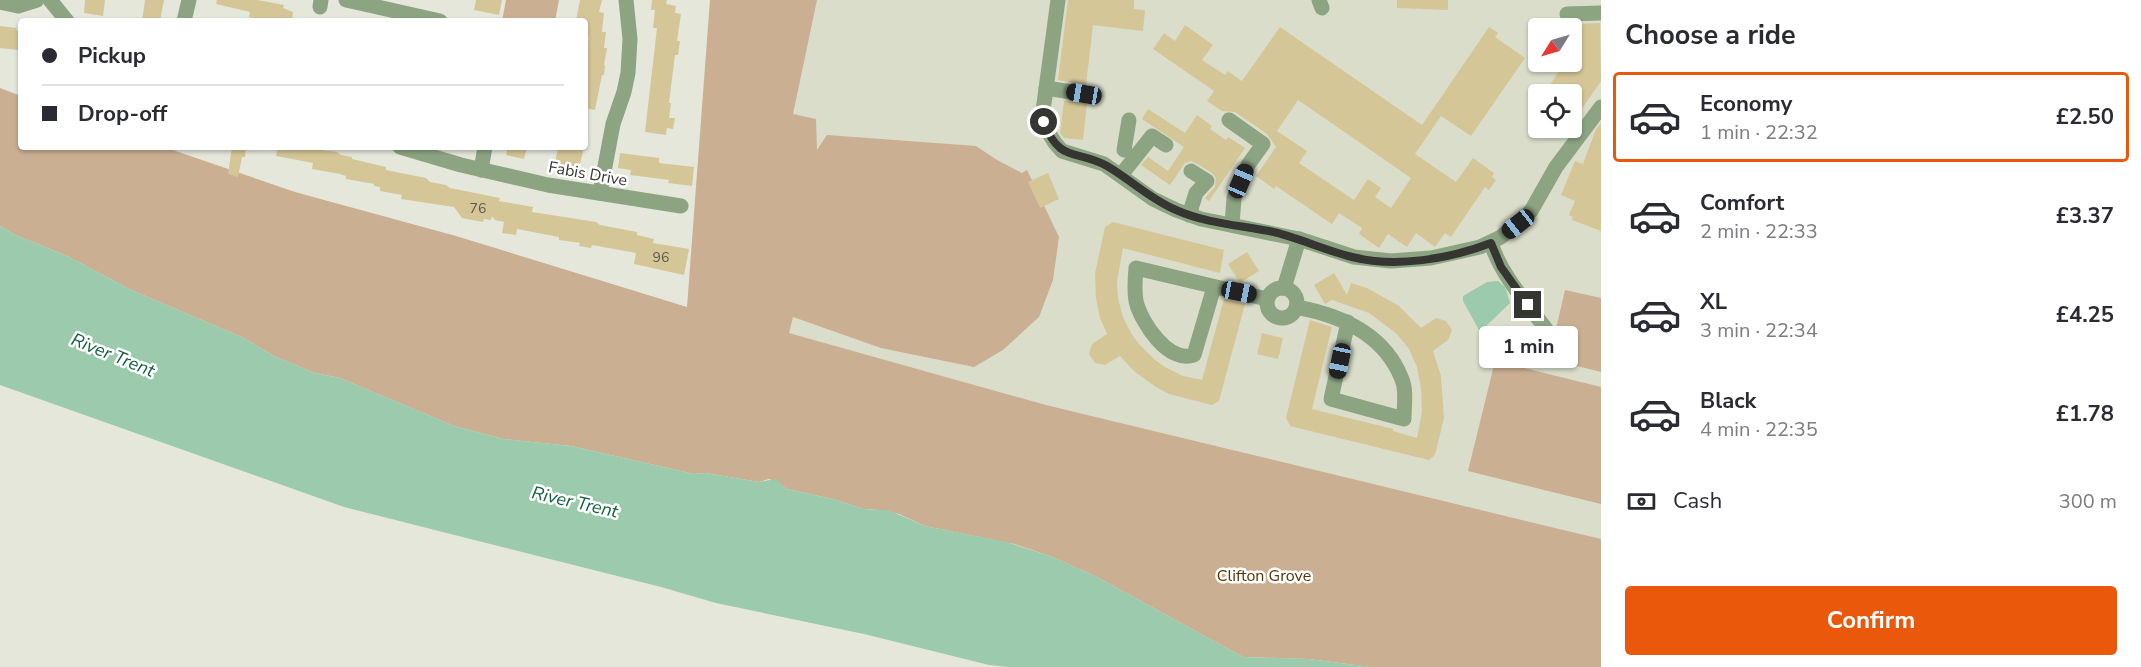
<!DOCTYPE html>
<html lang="en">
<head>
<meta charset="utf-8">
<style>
  :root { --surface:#fff; --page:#f7f7f7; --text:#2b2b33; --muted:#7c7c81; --line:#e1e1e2; --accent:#ea580c }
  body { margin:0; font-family:"Nunito Sans",sans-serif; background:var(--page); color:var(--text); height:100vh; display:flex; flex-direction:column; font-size:22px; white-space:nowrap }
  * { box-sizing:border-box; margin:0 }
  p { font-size:20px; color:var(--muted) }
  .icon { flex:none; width:33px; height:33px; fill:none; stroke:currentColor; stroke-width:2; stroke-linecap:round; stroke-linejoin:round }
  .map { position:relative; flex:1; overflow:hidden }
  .sheet { display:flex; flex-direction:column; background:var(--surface); width:540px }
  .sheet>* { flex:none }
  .top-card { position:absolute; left:18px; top:18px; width:570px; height:132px; border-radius:6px; box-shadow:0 2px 4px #0004; display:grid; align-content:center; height:132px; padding:0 24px; background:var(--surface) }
  .needle { width:39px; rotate:233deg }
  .fabs { position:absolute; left:1528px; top:18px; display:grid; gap:12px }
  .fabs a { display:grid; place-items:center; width:54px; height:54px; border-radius:6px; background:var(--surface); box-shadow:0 2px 4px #0004; font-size:30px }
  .end { position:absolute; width:27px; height:27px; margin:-14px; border:8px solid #353531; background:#fff; box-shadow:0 0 0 3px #fff }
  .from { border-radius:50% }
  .bubble { position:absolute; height:42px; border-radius:6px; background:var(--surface); box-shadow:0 2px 4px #0004; font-size:20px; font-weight:700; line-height:42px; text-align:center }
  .car { position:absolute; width:18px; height:36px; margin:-18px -9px; border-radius:8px; box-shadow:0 0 4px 2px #0007; background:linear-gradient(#222 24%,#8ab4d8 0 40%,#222 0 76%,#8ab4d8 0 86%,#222 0) }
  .top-card b { display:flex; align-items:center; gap:21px; height:57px; font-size:22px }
  .top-card b+b { border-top:2px solid var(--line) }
  .top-card i { width:15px; height:15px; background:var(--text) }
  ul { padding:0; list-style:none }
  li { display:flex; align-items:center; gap:18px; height:90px; margin:0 12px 9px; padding:0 12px; border:3px solid transparent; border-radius:6px }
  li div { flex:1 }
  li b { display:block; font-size:22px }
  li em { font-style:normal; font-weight:700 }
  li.active { border-color:var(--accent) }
  li>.icon { width:54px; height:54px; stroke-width:1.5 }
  h2 { padding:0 24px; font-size:27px; line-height:72px }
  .pay { display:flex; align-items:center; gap:15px; height:66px; padding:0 24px; font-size:22px }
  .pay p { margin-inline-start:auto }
  .primary-button { display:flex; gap:12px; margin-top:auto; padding:12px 24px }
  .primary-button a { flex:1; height:69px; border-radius:6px; background:var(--accent); color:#fff; font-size:24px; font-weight:700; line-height:69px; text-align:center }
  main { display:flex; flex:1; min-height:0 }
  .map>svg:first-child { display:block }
  .built { fill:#daddca; fill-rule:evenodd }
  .green { fill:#caaf92 }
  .water { fill:#9bcaad }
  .building { fill:#d5c698; fill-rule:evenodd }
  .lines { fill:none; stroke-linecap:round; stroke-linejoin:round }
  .minor { stroke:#8ca482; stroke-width:15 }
  .route { stroke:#353531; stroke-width:8 }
  .labels { text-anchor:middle; stroke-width:5; stroke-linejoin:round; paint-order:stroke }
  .number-label { font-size:14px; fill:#5d594b }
  .street-label { font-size:16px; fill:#353531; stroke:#fff }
  .park-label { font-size:16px; fill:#553403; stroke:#fff }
  .water-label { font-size:18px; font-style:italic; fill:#13603c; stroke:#fff }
</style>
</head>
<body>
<main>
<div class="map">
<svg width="1601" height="667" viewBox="0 0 1601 667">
  <rect width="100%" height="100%" fill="#e5e7db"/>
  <!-- built -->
  <path class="built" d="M710,0H1601V539L1046,405L789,333ZM1539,28H1572V62H1539ZM1539,94H1572V128H1539Z"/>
  <!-- green -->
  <g class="green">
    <polygon points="506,0 559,0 555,21 502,21"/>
    <polygon points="710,0 817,0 793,114 816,119 817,150 827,135 976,146 997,160 1022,173 1027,170 1059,237 1053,280 1039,317 1003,350 974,367 881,348 793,317 789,333 1046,405 1601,539 1601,667 1371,667 1309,659 1243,657 1095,576 1050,556 1014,544 925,526 899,514 871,509 863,509 833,499 787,489 778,482 769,479 759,482 706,473 694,474 571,446 503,439 454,426 340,378 315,373 274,356 244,338 129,289 67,256 13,234 0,226 0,88 21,96 21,147 164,147 295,192 456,236 687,307"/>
    <polygon points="1565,290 1601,298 1601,372 1549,359"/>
    <polygon points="1495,361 1601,387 1601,504 1468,471"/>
  </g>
  <!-- water -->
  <g class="water">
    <polygon points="0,226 13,234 67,256 129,289 244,338 274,356 315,373 340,378 454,426 503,439 571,446 694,474 706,473 759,482 775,479 787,489 833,499 863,509 888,510 925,526 1006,542 1050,556 1095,576 1243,657 1309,659 1371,667 1008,667 989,665 864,634 716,603 661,587 344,507 0,385"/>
    <polygon points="1498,281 1505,287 1510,303 1484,328 1479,330 1463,301 1463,296 1487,282"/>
  </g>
  <!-- building -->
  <g class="building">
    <polygon points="85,0 105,0 103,16 84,13"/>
    <polygon points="145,0 164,0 160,21 142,21"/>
    <polygon points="217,0 258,0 284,5 283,8 293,12 292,21 264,21 249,17 250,12 216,4"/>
    <polygon points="476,0 502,0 499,15 474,10"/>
    <polygon points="580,0 602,0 599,12 604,13 602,32 606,32 604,48 607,48 604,65 605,66 604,75 602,75 595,110 585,108 585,56 589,37 585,36 585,21 576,21"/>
    <polygon points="652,0 667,0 666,4 676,6 675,13 681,14 677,41 680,41 678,55 675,55 669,103 671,103 669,118 675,118 673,129 667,128 666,135 645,132 657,28 653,28 655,10 651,10"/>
    <polygon points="1068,0 1134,0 1134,9 1145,10 1143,31 1093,25 1086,85 1058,80"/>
    <polygon points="1397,0 1448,0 1448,10 1397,8"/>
    <polygon points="1600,23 1601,81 1572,123 1572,94 1544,94 1565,62 1572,62 1572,51 1575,45 1575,24"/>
    <path d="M1185,25L1213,45L1202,60L1225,75L1228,71L1242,81L1280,27L1422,125L1489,27L1498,33L1495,37L1525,58L1471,136L1441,116L1415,154L1456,182L1473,158L1494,173L1492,177L1496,180L1489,190L1485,187L1451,237L1445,233L1435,247L1416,233L1407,247L1388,234L1379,248L1359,234L1362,228L1339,213L1332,224L1276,186L1274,189L1256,176L1276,147L1267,134L1235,112L1222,111L1207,101L1214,91L1153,49L1164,33L1175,41ZM1298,100L1411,178L1391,208L1375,197L1381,188L1368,179L1354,200L1299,163L1307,151L1277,131Z"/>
    <polygon points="0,26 17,28 16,30 20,31 18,50 0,48"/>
    <polygon points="1064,101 1087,103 1083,140 1064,138 1060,133"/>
    <polygon points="1148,109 1185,133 1197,115 1212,126 1210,129 1226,140 1228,137 1245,148 1209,201 1205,198 1215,187 1216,178 1212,173 1196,163 1191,161 1185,163 1170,185 1141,165 1148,157 1168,171 1184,147 1142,119"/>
    <polygon points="1601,123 1601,231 1572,220 1573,217 1569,215 1575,201 1561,195 1575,161 1583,164 1596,129"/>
    <polygon points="232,147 246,147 245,157 242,157 238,177 228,174"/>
    <polygon points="278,147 322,147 321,150 337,152 341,155 352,157 352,159 386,167 386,170 426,178 430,182 446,185 450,188 500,198 499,201 533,207 532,212 596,222 600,225 637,232 637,235 654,239 653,243 689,249 684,275 634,264 636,253 592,245 591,248 579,246 580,243 559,240 559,237 517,229 516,235 502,233 504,222 495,220 492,216 491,220 484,219 483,222 462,218 454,207 401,199 402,195 380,191 380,187 374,186 374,184 346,179 346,176 340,174 312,169 313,163 276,156"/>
    <polygon points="508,147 527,147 524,159 506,155"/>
    <polygon points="558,147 584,147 579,168 570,166 569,172 554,169"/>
    <polygon points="620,153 659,158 659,163 694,167 692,186 668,183 669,180 630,175 631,170 618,168"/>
    <polygon points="1048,173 1059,199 1040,208 1028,182"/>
    <polygon points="1113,222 1224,250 1220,273 1123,248 1117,281 1118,298 1123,317 1131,333 1138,343 1155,360 1165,367 1183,376 1202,380 1224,299 1245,304 1219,401 1212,405 1169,394 1156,387 1135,372 1120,356 1105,365 1095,363 1089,354 1092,344 1107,334 1100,318 1096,298 1095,273 1105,227"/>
    <polygon points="1247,252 1259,271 1240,283 1228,264"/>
    <polygon points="1334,273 1347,295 1351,283 1367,288 1399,306 1421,328 1436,318 1446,321 1452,330 1448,340 1433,351 1441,376 1444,418 1435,455 1429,460 1290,426 1286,418 1310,320 1332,327 1312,409 1393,429 1393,431 1417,438 1422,412 1421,389 1417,367 1409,349 1396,333 1369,313 1332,300 1325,304 1314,285"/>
    <polygon points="1504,327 1544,338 1538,362 1498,352"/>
    <polygon points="1262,333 1283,338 1278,359 1257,354"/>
  </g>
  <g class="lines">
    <!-- minor -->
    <g class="minor">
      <polyline points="50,0 67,21"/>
      <polyline points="346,0 440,21"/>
      <polyline points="1058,0 1043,111 1047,130 1055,143 1062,151 1104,164 1153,199 1176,210 1201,219 1299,239 1354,257 1391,261 1431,258 1480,247 1501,237 1531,211 1556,167 1601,107"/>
      <polyline points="1319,0 1322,8"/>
      <polyline points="0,2 18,6 37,0"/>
      <polyline points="320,7 321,0"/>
      <polyline points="1567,14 1601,13"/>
      <polyline points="184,21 189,0"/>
      <polyline points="1046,88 1084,94"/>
      <polyline points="1229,120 1263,144 1248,165 1234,198 1232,225"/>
      <polyline points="400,147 461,165 548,185 681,206"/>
      <polyline points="1124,150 1129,120"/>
      <polyline points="481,170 485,147"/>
      <polyline points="1121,175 1152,136 1166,145"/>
      <polyline points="600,193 613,124 624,92 628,73 630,39 626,0"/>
      <polyline points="1189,215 1196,193 1207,181 1191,171"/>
      <path d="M1491,243C1501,275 1526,302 1546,329"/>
      <path d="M1214,287L1194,355C1169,364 1141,323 1136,301C1134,290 1135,279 1136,268L1267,299"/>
      <circle cx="1282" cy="303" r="15"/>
      <polyline points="1284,288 1299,239"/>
      <path d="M1296,307C1340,315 1383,333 1401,377C1407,389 1404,405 1404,419L1331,399L1348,322"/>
    </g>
  </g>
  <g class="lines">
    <!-- route -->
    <path class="route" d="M1044,122C1059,164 1078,149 1107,166C1131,180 1150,199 1176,210C1205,223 1238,225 1269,231C1297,237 1324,250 1352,257C1396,268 1449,259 1491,243L1501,267L1528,305"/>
  </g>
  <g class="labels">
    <!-- number labels -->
    <g class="number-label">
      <text x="478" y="213">76</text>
      <text x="661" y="262">96</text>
    </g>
    <!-- street labels -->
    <g class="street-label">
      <text transform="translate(588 173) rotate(10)" y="6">Fabis Drive</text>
    </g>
    <!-- park labels -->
    <g class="park-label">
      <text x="1264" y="581">Clifton Grove</text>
    </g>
    <!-- water labels -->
    <g class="water-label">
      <text transform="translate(113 355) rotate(22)" y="6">River Trent</text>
      <text transform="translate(575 502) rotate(13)" y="6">River Trent</text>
    </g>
  </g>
</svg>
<div class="fabs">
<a><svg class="needle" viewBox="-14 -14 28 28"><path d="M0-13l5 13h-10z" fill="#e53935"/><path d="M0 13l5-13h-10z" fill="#7c7c81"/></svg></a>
<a><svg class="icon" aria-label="locate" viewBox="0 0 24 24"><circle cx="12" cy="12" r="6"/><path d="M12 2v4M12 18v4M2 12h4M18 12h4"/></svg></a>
</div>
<i class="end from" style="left:1044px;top:122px"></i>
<i class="end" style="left:1528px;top:305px"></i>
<div class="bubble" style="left:1479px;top:326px;width:99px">1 min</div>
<i class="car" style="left:1084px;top:94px;rotate:280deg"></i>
<i class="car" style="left:1241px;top:181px;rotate:23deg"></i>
<i class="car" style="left:1518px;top:224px;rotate:232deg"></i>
<i class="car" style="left:1239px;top:292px;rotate:101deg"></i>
<i class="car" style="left:1340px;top:361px;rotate:192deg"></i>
<div class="top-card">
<b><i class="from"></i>Pickup</b>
<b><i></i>Drop-off</b>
</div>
</div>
<section class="sheet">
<h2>Choose a ride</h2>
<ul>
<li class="active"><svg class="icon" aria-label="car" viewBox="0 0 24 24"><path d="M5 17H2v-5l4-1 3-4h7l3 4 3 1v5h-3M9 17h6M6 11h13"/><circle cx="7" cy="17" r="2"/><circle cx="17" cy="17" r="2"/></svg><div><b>Economy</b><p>1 min · 22:32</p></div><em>£2.50</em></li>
<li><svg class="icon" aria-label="car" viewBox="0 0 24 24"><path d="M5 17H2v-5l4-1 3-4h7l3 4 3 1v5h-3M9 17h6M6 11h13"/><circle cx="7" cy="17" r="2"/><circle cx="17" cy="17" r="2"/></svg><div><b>Comfort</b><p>2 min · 22:33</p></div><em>£3.37</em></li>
<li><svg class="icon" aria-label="car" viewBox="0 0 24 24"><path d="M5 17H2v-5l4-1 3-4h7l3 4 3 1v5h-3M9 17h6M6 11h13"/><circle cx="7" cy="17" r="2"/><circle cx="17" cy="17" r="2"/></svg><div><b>XL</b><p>3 min · 22:34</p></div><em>£4.25</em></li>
<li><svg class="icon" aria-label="car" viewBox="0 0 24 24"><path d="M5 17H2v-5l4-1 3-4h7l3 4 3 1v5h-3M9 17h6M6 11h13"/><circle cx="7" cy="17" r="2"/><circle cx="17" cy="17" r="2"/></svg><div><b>Black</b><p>4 min · 22:35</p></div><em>£1.78</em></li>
</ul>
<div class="pay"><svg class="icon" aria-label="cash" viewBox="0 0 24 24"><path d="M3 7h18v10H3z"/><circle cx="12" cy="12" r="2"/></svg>Cash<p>300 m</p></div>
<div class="primary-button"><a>Confirm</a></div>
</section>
</main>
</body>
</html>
